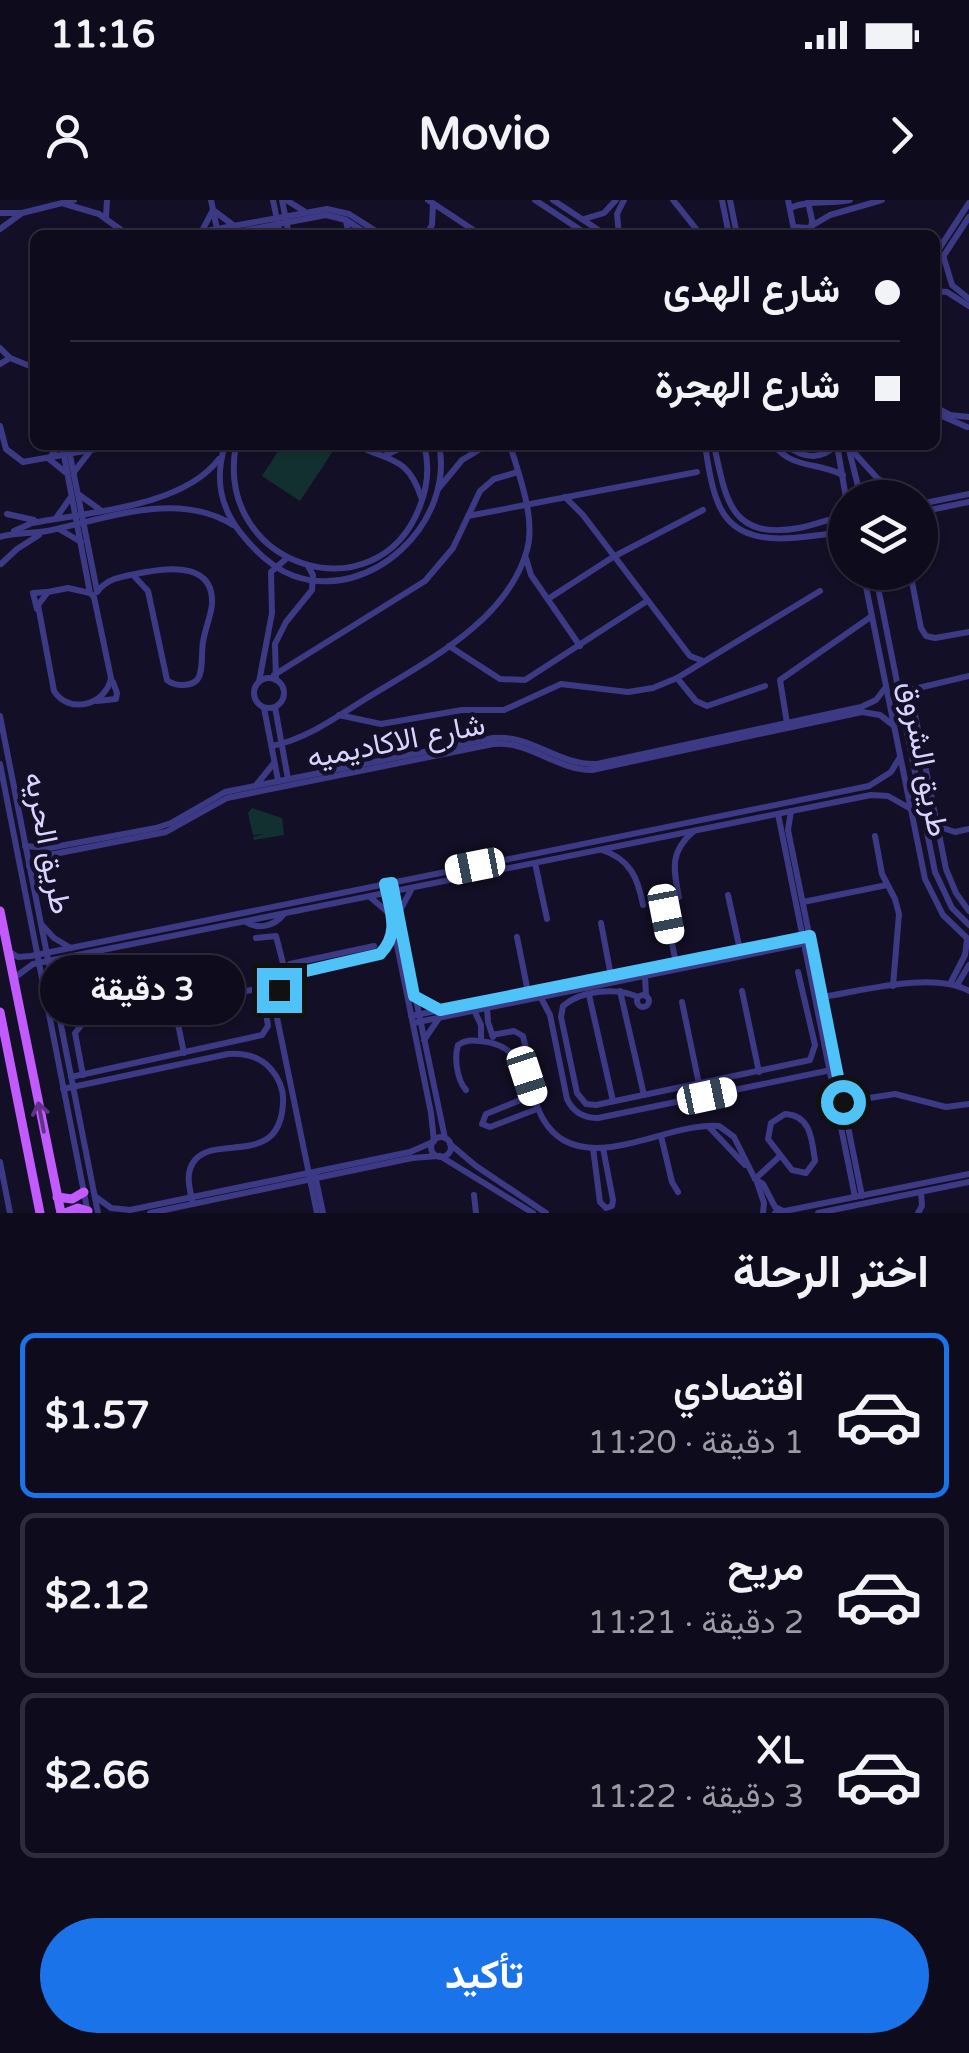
<!DOCTYPE html>
<html lang="ar">
<head>
<meta charset="utf-8">
<style>
  :root { --surface:#0e0b1c; --page:#1c1929; --text:#f1f3f6; --muted:#9b9ba3; --line:#2e2b3b; --accent:#1a73e8 }
  body { margin:0; font-family:"Varela Round",Vazirmatn,sans-serif; background:var(--page); color:var(--text); direction:rtl; height:100vh; display:flex; flex-direction:column; font-size:38px; white-space:nowrap }
  * { box-sizing:border-box; margin:0 }
  p { font-size:32px; color:var(--muted) }
  .icon { flex:none; width:55px; height:55px; fill:none; stroke:currentColor; stroke-width:2; stroke-linecap:round; stroke-linejoin:round }
  .map { position:relative; height:1013px; overflow:hidden; direction:ltr }
  .sheet { display:flex; flex-direction:column; background:var(--surface); flex:1 }
  .sheet>* { flex:none }
  .top-card { position:absolute; left:30px; top:30px; width:910px; height:220px; border-radius:15px; box-shadow:0 2px 8px #0004,0 0 0 2px var(--line); direction:rtl; display:grid; align-content:center; height:220px; padding:0 40px; background:var(--surface) }
  .buttons { position:absolute; left:828px; top:280px; display:grid; gap:20px }
  .buttons a { display:grid; place-items:center; width:110px; height:110px; border-radius:50%; background:var(--surface); box-shadow:0 2px 8px #0004,0 0 0 2px var(--line); font-size:50px }
  .end { position:absolute; width:45px; height:45px; margin:-22px; border:12px solid #4fc3f7; background:#111; box-shadow:0 0 0 5px #111 }
  .from { border-radius:50% }
  .bubble { position:absolute; height:70px; border-radius:35px; background:var(--surface); box-shadow:0 2px 8px #0004,0 0 0 2px var(--line); font-size:32px; font-weight:700; line-height:70px; text-align:center; direction:rtl }
  .car { position:absolute; width:30px; height:60px; margin:-30px -15px; border-radius:12px; box-shadow:0 0 8px 2px #0007; background:linear-gradient(#fff 24%,#345 0 40%,#fff 0 76%,#345 0 86%,#fff 0) }
  .top-card b { display:flex; align-items:center; gap:35px; height:95px; font-size:38px }
  .top-card b+b { border-top:2px solid var(--line) }
  .top-card i { width:25px; height:25px; background:var(--text) }
  ul { padding:0; list-style:none }
  li { display:flex; align-items:center; gap:30px; height:165px; margin:0 20px 15px; padding:0 20px; border:5px solid var(--line); border-radius:15px }
  li div { flex:1 }
  li b { display:block; font-size:38px }
  li em { font-style:normal; font-weight:700 }
  li.active { border-color:var(--accent) }
  li>.icon { width:90px; height:90px; stroke-width:1.5 }
  h2 { padding:0 40px; font-size:45px; line-height:120px }
  .cta { display:flex; gap:20px; margin-top:auto; padding:20px 40px }
  .cta a { flex:1; height:115px; border-radius:60px; background:var(--accent); color:#fff; font-size:40px; font-weight:700; line-height:115px; text-align:center }
  .status { display:flex; justify-content:space-between; align-items:center; height:70px; padding:0 50px; background:var(--surface); direction:ltr }
  .status svg { height:28px; fill:currentColor }
  header { display:flex; justify-content:space-between; align-items:center; height:130px; padding:0 40px; background:var(--surface); font-size:45px; font-weight:700 }
  .map>svg:first-child { display:block }
  .green { fill:#12302f }
  .lines { fill:none; stroke-linecap:round; stroke-linejoin:round }
  .minor { stroke:#3d3a85; stroke-width:6 }
  .major { stroke:#c25bff; stroke-width:9 }
  .oneway { stroke:#623188 }
  .route { stroke:#4fc3f7; stroke-width:12 }
  .labels { text-anchor:middle; stroke-width:9; stroke-linejoin:round; paint-order:stroke }
  .street-label { font-size:30px; fill:#d9d4ff; stroke:#130f26 }
</style>
</head>
<body>
<div class="status"><b>11:16</b><svg viewBox="0 0 49 12"><path d="M0 12V9h3v3zM5 12V6h3v6zM10 12V3h3v9zM15 12V0h3v12zM26 1h20v11H26zM47 4h2v5h-2z"/></svg></div>
<header><svg class="icon" aria-label="forward" viewBox="0 0 24 24"><path d="M9 5l7 7-7 7"/></svg>Movio<svg class="icon" aria-label="person" viewBox="0 0 24 24"><circle cx="12" cy="8" r="4"/><path d="M4 21q1-7 8-7t8 7"/></svg></header>
<div class="map">
<svg width="969" height="1013" viewBox="0 0 969 1013">
  <rect width="100%" height="100%" fill="#130f26"/>
  <!-- green -->
  <g class="green">
    <polygon points="282,245 337,245 300,301 262,276"/>
    <polygon points="252,608 282,618 284,635 254,640 253,637 263,634 253,635 248,613"/>
  </g>
  <g class="lines">
    <!-- minor -->
    <g class="minor">
      <polyline points="211,0 217,29"/>
      <polyline points="273,0 280,35"/>
      <polyline points="282,0 289,35"/>
      <polyline points="286,0 304,11"/>
      <polyline points="428,0 481,35"/>
      <polyline points="535,0 588,35"/>
      <polyline points="553,0 606,35"/>
      <polyline points="673,0 701,35"/>
      <polyline points="722,0 729,35"/>
      <polyline points="730,0 737,35"/>
      <polyline points="788,0 795,35"/>
      <polyline points="808,2 812,20 811,35"/>
      <polyline points="65,4 99,14 128,35"/>
      <path d="M790,8C808,0 830,4 850,0"/>
      <polyline points="0,13 21,13"/>
      <polyline points="106,17 107,0"/>
      <polyline points="584,19 604,13 616,0"/>
      <polyline points="346,21 349,35"/>
      <polyline points="794,27 808,28 830,15 882,0"/>
      <polyline points="259,28 272,35"/>
      <polyline points="0,29 22,13 74,0"/>
      <polyline points="203,29 213,10 233,25"/>
      <polyline points="184,35 327,9 349,14 382,35"/>
      <polyline points="221,35 326,15 346,20 369,35"/>
      <polyline points="426,35 432,25 433,4"/>
      <polyline points="619,35 617,14 624,0"/>
      <polyline points="935,55 969,3"/>
      <polyline points="943,55 952,85 969,99"/>
      <polyline points="935,69 969,17"/>
      <polyline points="35,73 31,90 35,102"/>
      <polyline points="935,91 947,92 969,106"/>
      <polyline points="0,148 10,158 35,168"/>
      <polyline points="0,164 10,158"/>
      <polyline points="935,207 950,215 969,217"/>
      <polyline points="935,213 967,227"/>
      <polyline points="0,226 6,249 23,262 118,245"/>
      <polyline points="59,245 49,259 65,272"/>
      <path d="M62,245L90,393L94,397L111,478C106,505 69,515 54,491L38,405L48,392L68,388L90,393"/>
      <polyline points="68,245 97,391"/>
      <path d="M225,245C215,277 219,305 240,332C254,350 272,368 294,376C371,403 455,322 439,245"/>
      <path d="M236,245C213,368 378,418 420,306C428,285 430,266 424,245"/>
      <path d="M357,245C389,262 408,256 421,297"/>
      <path d="M705,245C708,263 710,283 717,300C736,355 801,336 845,332"/>
      <path d="M714,245C726,300 730,340 799,328C815,325 830,318 845,317"/>
      <path d="M774,245C792,269 818,262 843,275"/>
      <path d="M786,245C802,258 821,261 836,245"/>
      <polyline points="837,245 846,298"/>
      <polyline points="849,247 878,279 920,298"/>
      <polyline points="849,250 861,298"/>
      <polyline points="386,255 407,245"/>
      <polyline points="74,272 91,250 75,245"/>
      <polyline points="439,288 462,260 487,245"/>
      <polyline points="78,294 99,309"/>
      <polyline points="565,297 583,315 690,456 703,461"/>
      <polyline points="920,304 969,294"/>
      <polyline points="920,312 969,302"/>
      <polyline points="7,314 34,320"/>
      <polyline points="468,316 697,272"/>
      <polyline points="56,318 71,297"/>
      <polyline points="59,329 81,342"/>
      <path d="M14,331L32,323C89,312 183,307 219,259"/>
      <path d="M0,337C15,332 31,334 47,331C107,319 177,290 233,325"/>
      <polyline points="526,358 531,375 580,446"/>
      <polyline points="1,364 17,349 39,335"/>
      <polyline points="863,372 925,679 943,715 969,740"/>
      <polyline points="875,372 935,672 952,708 969,725"/>
      <polyline points="910,372 921,428 926,436 935,438 969,432"/>
      <path d="M97,392C109,376 127,376 146,372C172,367 214,364 212,404C211,416 205,429 203,442C201,452 204,474 196,481C188,487 174,486 167,480L148,391L133,375"/>
      <polyline points="548,399 613,357 703,310"/>
      <polyline points="37,409 33,393 47,392"/>
      <polyline points="449,446 500,479 525,480 647,401"/>
      <polyline points="274,475 425,381 453,348 480,291 494,279 518,272"/>
      <polyline points="969,476 910,490 946,669 956,693 969,711"/>
      <polyline points="677,478 696,501 707,506 765,486"/>
      <circle cx="269" cy="493" r="15"/>
      <polyline points="276,480 275,444 286,422 312,390 313,375 308,366"/>
      <polyline points="259,482 272,413 271,372 287,358"/>
      <polyline points="97,501 116,499 117,493 113,482"/>
      <polyline points="275,507 288,579"/>
      <polyline points="264,508 278,580"/>
      <polyline points="339,515 381,524 462,510 504,510 561,484 628,492 653,488 677,478 820,391"/>
      <polyline points="0,516 98,1013"/>
      <polyline points="787,523 780,480 872,416"/>
      <path d="M272,546C307,539 336,517 367,498C425,462 507,422 527,350C536,319 519,275 510,245"/>
      <polyline points="0,564 88,1013"/>
      <polyline points="257,584 274,563"/>
      <polyline points="791,611 788,630 862,996"/>
      <polyline points="778,614 855,997"/>
      <polyline points="937,626 955,632 969,629"/>
      <polyline points="875,636 882,674 895,699 899,714 893,786"/>
      <path d="M25,646L49,648L156,628L171,623L225,592L493,538C531,534 559,566 597,564L861,507L876,500L886,487"/>
      <path d="M602,650C630,659 638,678 643,705"/>
      <polyline points="535,663 547,719"/>
      <path d="M29,666L44,656L166,632L227,598L493,544C529,540 556,570 592,570L862,512L880,515L893,525"/>
      <polyline points="393,690 445,938"/>
      <polyline points="386,691 431,913 434,941"/>
      <polyline points="728,695 740,750"/>
      <polyline points="370,697 391,715"/>
      <path d="M679,697C673,668 670,651 694,631"/>
      <polyline points="803,702 887,685"/>
      <polyline points="398,714 411,690"/>
      <polyline points="666,714 676,763"/>
      <path d="M246,722C258,730 274,726 283,715"/>
      <polyline points="601,723 611,776"/>
      <polyline points="42,725 54,738 71,748"/>
      <polyline points="517,737 528,792"/>
      <polyline points="256,738 276,736 284,767"/>
      <polyline points="8,751 18,757 31,756 869,586 891,572 900,557"/>
      <polyline points="645,776 646,796"/>
      <polyline points="14,778 33,764 871,595 888,596 911,609"/>
      <polyline points="950,784 965,755 967,740"/>
      <polyline points="957,785 969,765"/>
      <polyline points="53,786 62,769 76,756"/>
      <polyline points="620,791 644,895"/>
      <polyline points="742,791 759,872"/>
      <polyline points="589,795 613,901"/>
      <circle cx="643" cy="801" r="6"/>
      <polyline points="415,796 438,810"/>
      <path d="M540,796L550,815L567,899C573,912 583,918 598,918L836,869"/>
      <path d="M638,797C617,787 581,790 563,806L561,817L577,893L586,904L596,905L810,860L815,845L798,772"/>
      <path d="M822,797C862,791 933,771 969,791"/>
      <polyline points="682,802 699,884"/>
      <polyline points="174,805 184,853"/>
      <polyline points="487,808 488,822 493,837"/>
      <polyline points="474,810 481,825 481,841"/>
      <polyline points="411,816 809,736"/>
      <polyline points="413,823 811,742"/>
      <polyline points="492,835 514,831 523,836 528,857 527,871"/>
      <polyline points="424,840 439,818"/>
      <polyline points="83,875 75,833 83,823 262,788 290,764 374,746"/>
      <polyline points="71,877 262,835 268,826 262,788"/>
      <path d="M63,889L228,854C244,853 259,856 270,868C279,878 284,890 283,903C280,968 217,934 195,960C184,973 190,989 193,1004"/>
      <path d="M466,890C457,880 454,858 458,845C466,840 470,840 480,841C543,846 519,916 565,941C609,964 673,922 719,926L734,937L755,979L763,984L775,1007L783,1011"/>
      <polyline points="533,895 486,914 482,924 490,927 537,909"/>
      <polyline points="843,902 895,894 946,907 969,904"/>
      <path d="M785,914C811,915 812,940 815,961L806,973L792,970L768,939L771,923Z"/>
      <polyline points="709,927 745,965"/>
      <polyline points="661,936 672,982 678,992"/>
      <circle cx="441" cy="947" r="10"/>
      <polyline points="450,944 476,966 546,1013"/>
      <polyline points="593,948 600,1002 606,1008 612,1006 613,1000 603,948"/>
      <polyline points="440,956 533,1013"/>
      <polyline points="0,962 10,1013"/>
      <polyline points="315,975 323,1013"/>
      <polyline points="755,979 780,956"/>
      <polyline points="757,982 764,1003 763,1013"/>
      <polyline points="474,995 476,1013"/>
      <polyline points="96,997 111,1008 130,1010 410,952 433,942"/>
      <polyline points="150,1013 412,958 438,956"/>
      <path d="M317,1013L276,813C273,762 344,762 380,754L394,731"/>
      <polyline points="775,1013 969,974"/>
      <polyline points="818,1013 969,982"/>
      <polyline points="918,1013 922,1006 921,992"/>
    </g>
    <!-- major -->
    <g class="major">
      <polyline points="0,711 61,1013"/>
      <polyline points="0,812 40,1013"/>
      <polyline points="57,997 72,999 84,992"/>
      <polyline points="65,1013 78,1008 88,1011"/>
    </g>
  </g>
  <!-- one-way arrows -->
  <defs><path id="oneway-shaft" d="M-6 0H5M1.5-3L5.5 0L1.5 3" fill="none" stroke-width="1.6" stroke-linecap="round" stroke-linejoin="round" transform="scale(2.5)"/></defs>
  <use class="oneway" href="#oneway-shaft" transform="translate(41 917) rotate(-101)"/>
  <g class="lines">
    <!-- route -->
    <path class="route" d="M279,790L289,778L302,772L380,754C401,733 390,711 385,684L392,683L414,796L440,810L810,736L843,902"/>
  </g>
  <g class="labels">
    <!-- street labels -->
    <g class="street-label">
      <text transform="translate(396 541) rotate(-11)" y="10">شارع الاكاديميه</text>
      <text transform="translate(924 559) rotate(79)" y="10">طريق الشروق</text>
      <text transform="translate(48 643) rotate(79)" y="10">طريق الحريه</text>
    </g>
  </g>
</svg>
<div class="buttons">
<a><svg class="icon" aria-label="layers" viewBox="0 0 24 24"><path d="M12 4l9 5-9 5-9-5zM3 14l9 5 9-5"/></svg></a>
</div>
<i class="end from" style="left:843px;top:902px"></i>
<i class="end" style="left:279px;top:790px"></i>
<div class="bubble" style="left:40px;top:755px;width:205px">3 دقيقة</div>
<i class="car" style="left:475px;top:666px;rotate:259deg"></i>
<i class="car" style="left:666px;top:714px;rotate:169deg"></i>
<i class="car" style="left:527px;top:876px;rotate:162deg"></i>
<i class="car" style="left:707px;top:896px;rotate:78deg"></i>
<div class="top-card">
<b><i class="from"></i>شارع الهدى</b>
<b><i></i>شارع الهجرة</b>
</div>
</div>
<section class="sheet">
<h2>اختر الرحلة</h2>
<ul>
<li class="active"><svg class="icon" aria-label="car" viewBox="0 0 24 24"><path d="M5 17H2v-5l4-1 3-4h7l3 4 3 1v5h-3M9 17h6M6 11h13"/><circle cx="7" cy="17" r="2"/><circle cx="17" cy="17" r="2"/></svg><div><b>اقتصادي</b><p>1 دقيقة · 11:20</p></div><em>$1.57</em></li>
<li><svg class="icon" aria-label="car" viewBox="0 0 24 24"><path d="M5 17H2v-5l4-1 3-4h7l3 4 3 1v5h-3M9 17h6M6 11h13"/><circle cx="7" cy="17" r="2"/><circle cx="17" cy="17" r="2"/></svg><div><b>مريح</b><p>2 دقيقة · 11:21</p></div><em>$2.12</em></li>
<li><svg class="icon" aria-label="car" viewBox="0 0 24 24"><path d="M5 17H2v-5l4-1 3-4h7l3 4 3 1v5h-3M9 17h6M6 11h13"/><circle cx="7" cy="17" r="2"/><circle cx="17" cy="17" r="2"/></svg><div><b>XL</b><p>3 دقيقة · 11:22</p></div><em>$2.66</em></li>
</ul>
<div class="cta"><a>تأكيد</a></div>
</section>
</body>
</html>
